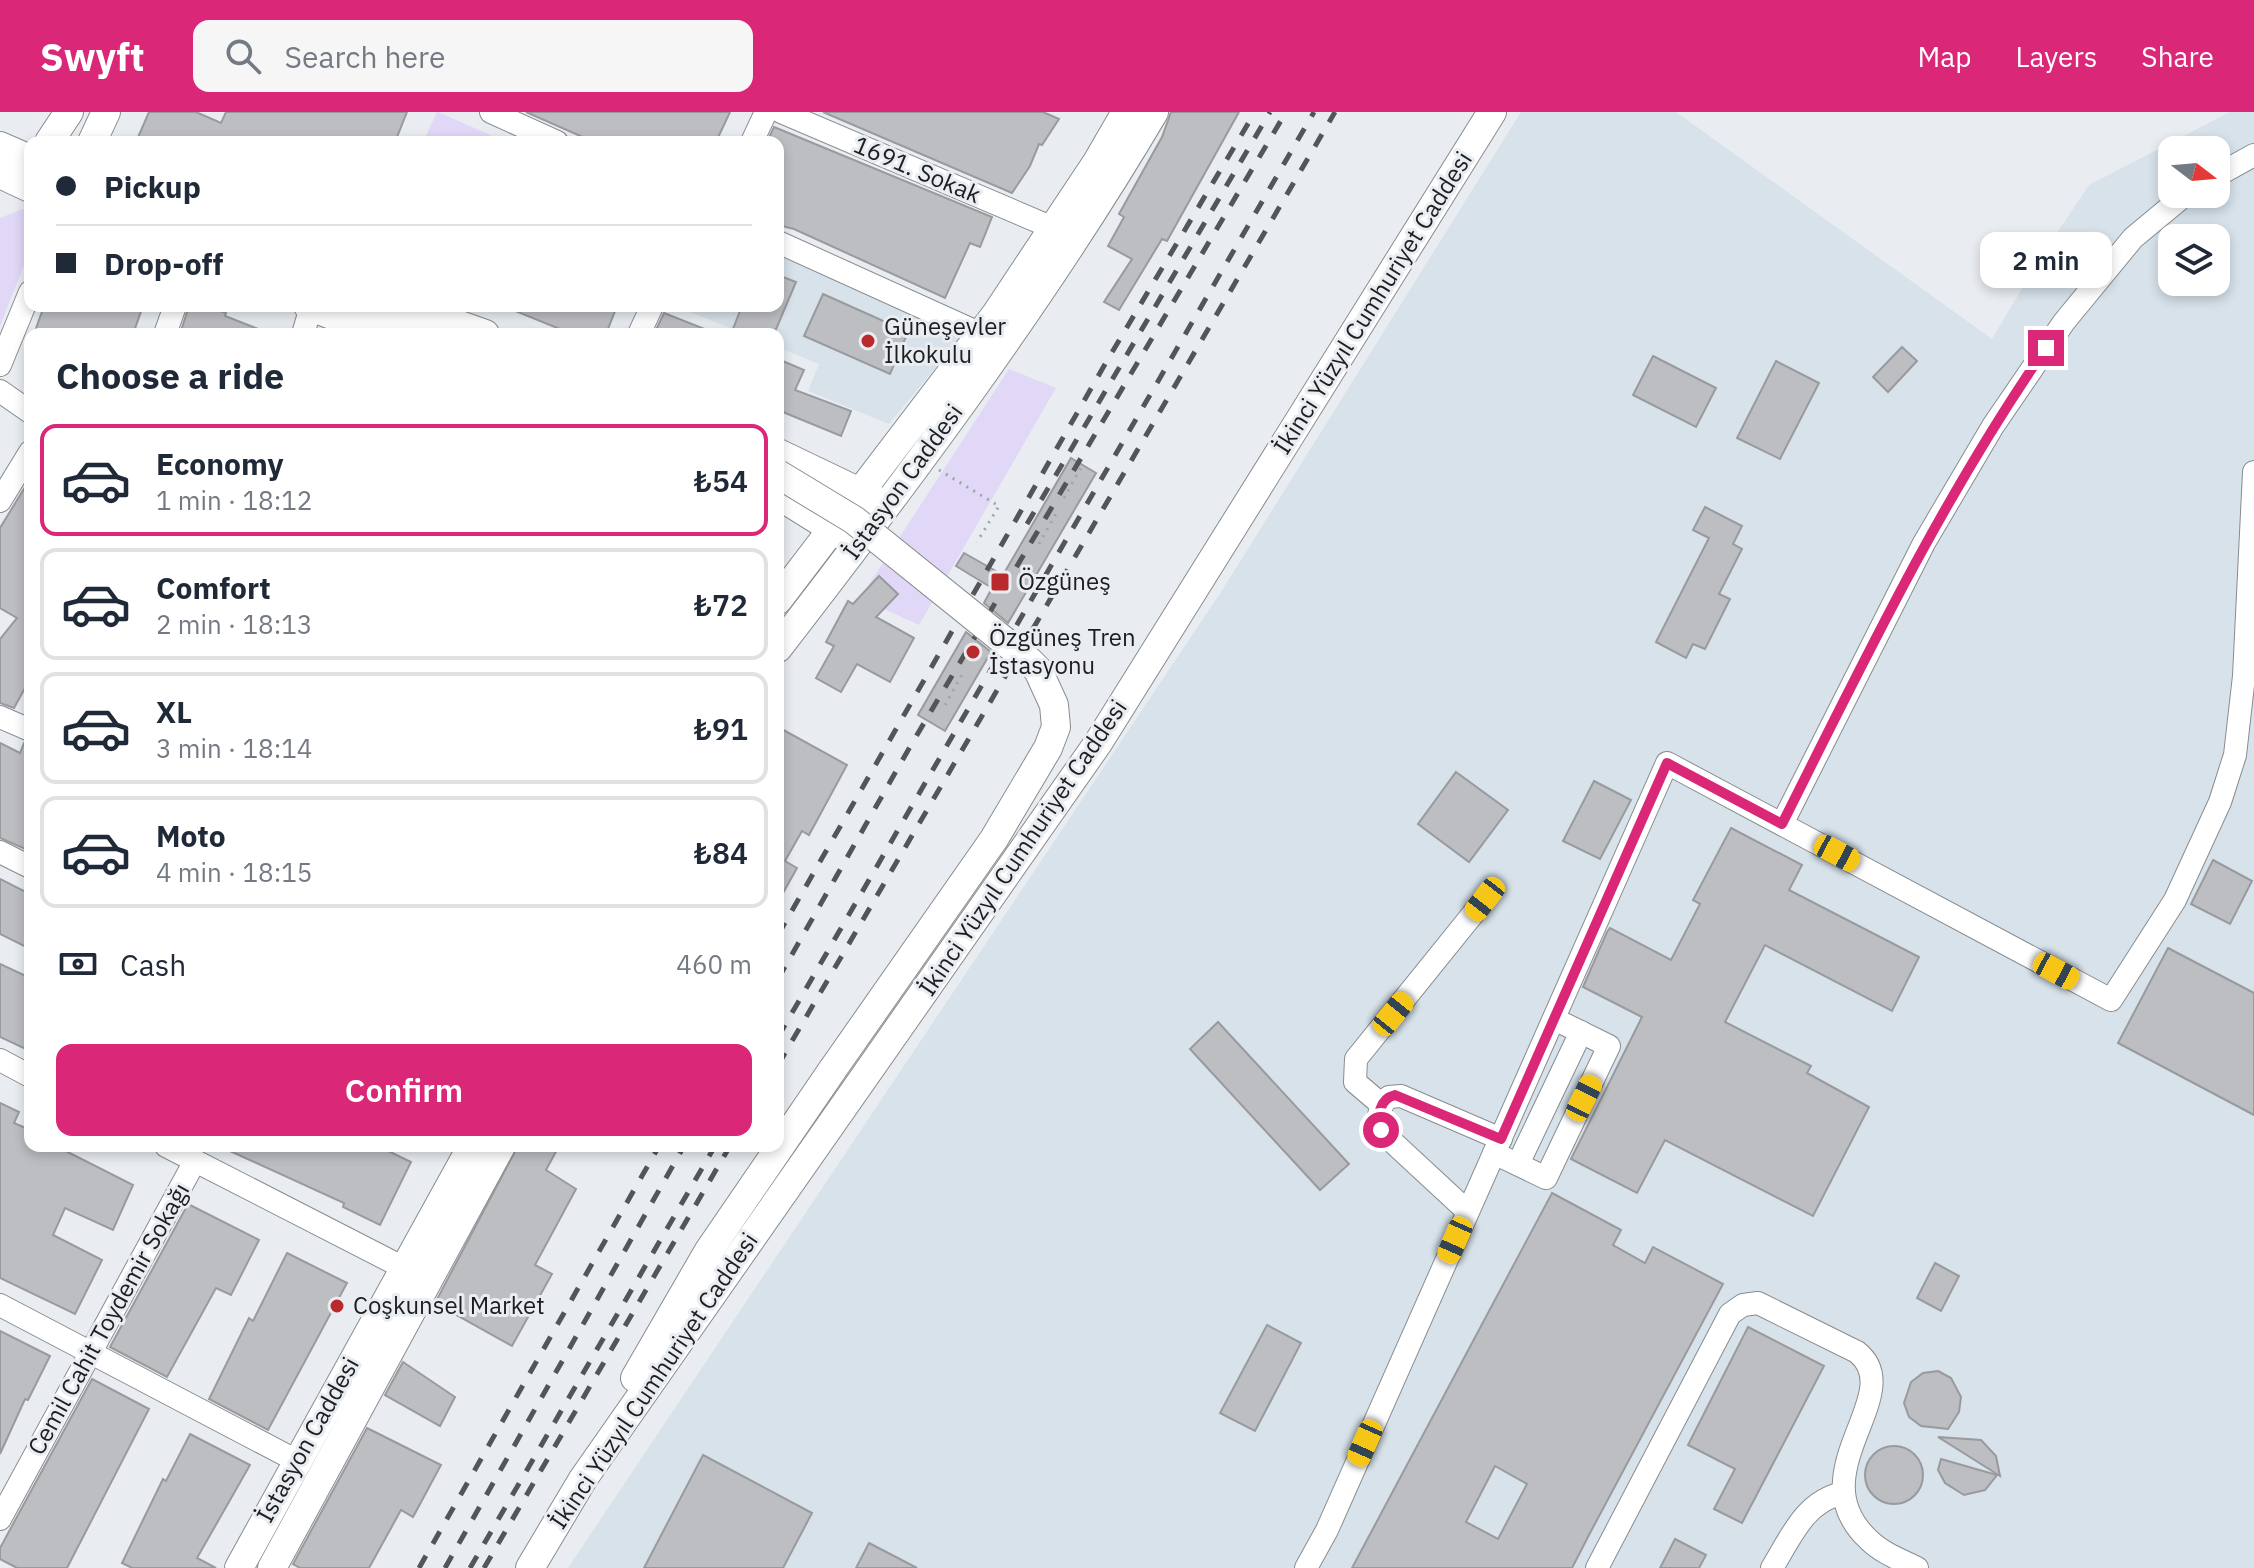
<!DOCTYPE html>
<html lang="en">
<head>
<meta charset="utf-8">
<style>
  :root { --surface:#fff; --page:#f6f6f7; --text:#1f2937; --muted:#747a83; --line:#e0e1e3; --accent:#db2777 }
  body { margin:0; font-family:"IBM Plex Sans",sans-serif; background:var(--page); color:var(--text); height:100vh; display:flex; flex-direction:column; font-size:30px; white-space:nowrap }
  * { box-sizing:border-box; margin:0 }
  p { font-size:26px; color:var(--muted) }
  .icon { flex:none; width:44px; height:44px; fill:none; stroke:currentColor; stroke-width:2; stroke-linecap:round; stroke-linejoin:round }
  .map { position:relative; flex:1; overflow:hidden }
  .panel { position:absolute; left:24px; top:216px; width:760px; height:824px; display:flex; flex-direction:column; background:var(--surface); border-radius:16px; box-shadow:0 4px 12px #0003 }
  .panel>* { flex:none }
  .banner { position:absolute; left:24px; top:24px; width:760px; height:176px; border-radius:16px; box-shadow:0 4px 12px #0003; display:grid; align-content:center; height:176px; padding:0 32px; background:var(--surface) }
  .needle { width:52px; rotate:106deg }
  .tools { position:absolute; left:2158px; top:24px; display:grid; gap:16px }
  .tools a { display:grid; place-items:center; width:72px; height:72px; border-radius:16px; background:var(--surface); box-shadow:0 4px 12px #0003; font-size:40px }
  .end { position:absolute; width:36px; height:36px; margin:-18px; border:10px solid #db2777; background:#fff; box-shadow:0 0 0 4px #fff }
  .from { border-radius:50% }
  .bubble { position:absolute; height:56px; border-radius:16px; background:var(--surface); box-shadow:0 4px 12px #0003; font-size:26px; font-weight:600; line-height:56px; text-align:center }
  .car { position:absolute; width:24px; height:48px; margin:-24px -12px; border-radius:10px; box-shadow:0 0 6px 2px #0007; background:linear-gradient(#f5c518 24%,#345 0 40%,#f5c518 0 76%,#345 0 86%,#f5c518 0) }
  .banner b { display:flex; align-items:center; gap:28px; height:76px; font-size:30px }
  .banner b+b { border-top:2px solid var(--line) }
  .banner i { width:20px; height:20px; background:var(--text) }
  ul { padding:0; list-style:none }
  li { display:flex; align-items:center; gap:24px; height:112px; margin:0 16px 12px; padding:0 16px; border:4px solid var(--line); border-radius:16px }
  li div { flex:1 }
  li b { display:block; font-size:30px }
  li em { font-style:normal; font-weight:600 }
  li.active { border-color:var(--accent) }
  li>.icon { width:72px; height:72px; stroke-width:1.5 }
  h2 { padding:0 32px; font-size:36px; line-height:96px }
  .pay { display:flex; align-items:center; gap:20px; height:88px; padding:0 32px; font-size:30px }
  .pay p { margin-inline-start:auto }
  .cta { display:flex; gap:16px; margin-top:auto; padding:16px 32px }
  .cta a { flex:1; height:92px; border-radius:16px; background:var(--accent); color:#fff; font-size:32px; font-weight:600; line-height:92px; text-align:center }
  header { display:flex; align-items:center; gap:48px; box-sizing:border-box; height:112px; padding:0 40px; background:var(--accent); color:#fff }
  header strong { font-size:38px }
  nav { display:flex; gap:44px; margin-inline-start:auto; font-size:28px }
  .search { width:560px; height:72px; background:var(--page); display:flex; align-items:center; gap:20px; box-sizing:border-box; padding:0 28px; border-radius:16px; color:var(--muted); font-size:30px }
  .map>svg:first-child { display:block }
  .built { fill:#d7e2eb; fill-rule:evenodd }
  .green { fill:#e1d7f7 }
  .building { fill:#bcbec2; stroke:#999a9e; stroke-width:2; fill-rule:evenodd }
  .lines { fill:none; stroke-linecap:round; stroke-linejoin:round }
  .minor-casing { stroke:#888c8f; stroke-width:24 }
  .major-casing { stroke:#888c8f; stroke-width:30 }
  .path { stroke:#a1a4a7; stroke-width:3; stroke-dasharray:2 6; stroke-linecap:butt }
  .minor { stroke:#fff; stroke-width:22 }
  .major { stroke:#fff; stroke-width:28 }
  .rail { stroke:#535658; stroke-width:5; stroke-dasharray:14 14; stroke-linecap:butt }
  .major-bridge-casing { stroke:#888c8f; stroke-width:30; stroke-linecap:butt }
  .major-bridge { stroke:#fff; stroke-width:28 }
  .route { stroke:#db2777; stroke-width:10 }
  .poi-dot { fill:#b92a2c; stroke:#e9edf1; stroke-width:3 }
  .labels { text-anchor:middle; stroke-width:6; stroke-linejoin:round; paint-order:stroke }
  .street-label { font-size:24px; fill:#1c1e1f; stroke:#e9edf1 }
  .poi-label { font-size:24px; fill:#1c1e1f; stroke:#e9edf1; text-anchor:start }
</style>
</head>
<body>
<header>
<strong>Swyft</strong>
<div class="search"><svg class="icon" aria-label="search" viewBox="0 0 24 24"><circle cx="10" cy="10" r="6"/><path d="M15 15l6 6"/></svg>Search here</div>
<nav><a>Map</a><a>Layers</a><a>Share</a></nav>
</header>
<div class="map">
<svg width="2254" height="1456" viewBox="0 0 2254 1456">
  <rect width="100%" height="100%" fill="#e9edf1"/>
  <!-- built -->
  <g class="built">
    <path d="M1521,0H1676L1992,227L2037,151L2089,73L2230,0H2254V1456H568L1221,480ZM2172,38H2216V82H2172ZM2172,126H2216V170H2172Z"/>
    <polygon points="778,142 964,221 889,312 808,279 819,252 778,235 778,222 745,222 675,194 778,194"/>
  </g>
  <!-- green -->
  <g class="green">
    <polygon points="437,0 438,0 506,30 423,30"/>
    <polygon points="23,97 30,101 30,138 0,214 0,106"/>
    <polygon points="1009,257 1056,276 919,513 860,486"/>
  </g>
  <!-- building -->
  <g class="building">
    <polygon points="149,0 196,0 221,11 226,0 407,0 395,30 136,30"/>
    <polygon points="526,0 730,0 716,30 594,30"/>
    <polygon points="823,0 1043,0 1059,7 1042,33 1039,32 1030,54 1012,81"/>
    <polygon points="1171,0 1239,0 1167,129 1162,127 1119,198 1104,190 1132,147 1108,134 1124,105 1119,102 1162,25"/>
    <polygon points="774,15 992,105 980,135 970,131 945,186 794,117 778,113 778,30 767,30"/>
    <polygon points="778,163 796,170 774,222 731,222 742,194 778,194"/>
    <polygon points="823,182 908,220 890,262 804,224"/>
    <polygon points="44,194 143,194 133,222 34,222"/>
    <polygon points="189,194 206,194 226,201 225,204 271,222 180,222"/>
    <polygon points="503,194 617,194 606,222 572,222"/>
    <polygon points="664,201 715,221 714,222 654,222"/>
    <polygon points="1902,235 1917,249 1888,280 1873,265"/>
    <polygon points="1653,244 1716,276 1696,315 1633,283"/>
    <polygon points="778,247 804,258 795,278 851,299 841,324 778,298"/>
    <polygon points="1776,249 1819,271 1780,347 1737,326"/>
    <polygon points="1071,346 1096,361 1008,511 984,491 992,476 956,454 964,441 1003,463"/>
    <polygon points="30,367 30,567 14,596 0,591 0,527 17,506 0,496 0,416"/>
    <polygon points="1705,395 1742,414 1733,432 1742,437 1719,482 1730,487 1705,537 1693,532 1686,546 1656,530 1709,426 1693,418"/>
    <polygon points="879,464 898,482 876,505 914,526 890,570 857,552 841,580 816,566 834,534 826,530 848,489 853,492"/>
    <polygon points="966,520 991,540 945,619 918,603"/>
    <polygon points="778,615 847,653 809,723 802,719 785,749 797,756 778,790"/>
    <polygon points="0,631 20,641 24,631 30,632 30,739 0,726"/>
    <polygon points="1456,660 1508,698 1469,750 1418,712"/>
    <polygon points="1594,669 1631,688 1600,747 1563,729"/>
    <polygon points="1731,716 1802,753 1789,778 1919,845 1892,899 1765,833 1725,910 1811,954 1807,961 1869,995 1813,1104 1665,1028 1637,1081 1571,1047 1642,905 1583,875 1607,820 1610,816 1671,848 1700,792 1693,788"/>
    <polygon points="2213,748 2252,769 2230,812 2191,792"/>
    <polygon points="0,767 30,782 30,837 0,822"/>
    <polygon points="2168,836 2254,881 2254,1003 2118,931"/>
    <polygon points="0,852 30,866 30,939 0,925"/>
    <polygon points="1218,910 1349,1052 1320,1078 1190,937"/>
    <polygon points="0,991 19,1000 14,1011 30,1018 30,1034 56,1034 133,1073 113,1118 65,1096 53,1123 102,1148 75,1202 0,1166"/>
    <polygon points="219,1034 378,1034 411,1050 380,1113 343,1095 344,1091"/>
    <polygon points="518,1034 559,1034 546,1058 576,1077 535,1153 552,1162 512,1234 435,1191"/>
    <path d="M1552,1081L1621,1118L1613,1133L1645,1151L1653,1135L1723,1172L1590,1421L1572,1456H1352ZM1495,1354L1527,1372L1498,1427L1466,1410Z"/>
    <polygon points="188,1092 259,1128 231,1183 216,1176 167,1265 110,1235"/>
    <polygon points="287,1141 347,1171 268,1318 209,1287 249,1206 253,1209"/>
    <polygon points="1935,1151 1959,1164 1941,1199 1917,1186"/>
    <polygon points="1267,1213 1301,1231 1255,1319 1220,1301"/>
    <polygon points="1748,1215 1824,1254 1742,1411 1714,1397 1735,1357 1688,1333"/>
    <polygon points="0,1219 50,1244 28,1288 25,1287 0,1342"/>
    <polygon points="403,1250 455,1285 440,1314 385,1283"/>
    <polygon points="1938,1259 1951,1266 1961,1285 1959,1300 1948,1317 1921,1314 1909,1305 1904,1291 1911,1270 1923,1261"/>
    <polygon points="92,1267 149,1297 67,1456 17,1456 0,1447 0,1436"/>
    <polygon points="367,1316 441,1353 413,1405 401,1398 369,1456 300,1456 293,1452"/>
    <polygon points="190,1322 250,1353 197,1446 216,1456 132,1456 122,1451 163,1367 166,1369"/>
    <polygon points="1938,1325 1981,1328 1996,1344 2000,1364"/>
    <circle cx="1894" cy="1363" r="29"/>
    <polygon points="703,1343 812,1401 783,1456 644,1456"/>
    <polygon points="1941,1347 1997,1363 1985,1378 1964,1383 1945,1371 1938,1358"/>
    <polygon points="1675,1427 1706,1443 1699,1456 1660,1456"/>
    <polygon points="869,1431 917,1456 856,1456"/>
  </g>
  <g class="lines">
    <!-- minor casing -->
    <g class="minor-casing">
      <g id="minor">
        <polyline points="491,0 557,30"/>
        <polyline points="781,0 1053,116"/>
        <polyline points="752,30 766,0"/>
        <polyline points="2216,64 2254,43"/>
        <polyline points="778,130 981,222"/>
        <polyline points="165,222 175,194"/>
        <polyline points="303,222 311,195"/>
        <polyline points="639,222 652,194"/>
        <polyline points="0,253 30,180"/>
        <polyline points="0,279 30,300"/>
        <polyline points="0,389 30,340"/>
        <polyline points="0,605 30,618"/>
        <polyline points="1782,712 1924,431 1993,314 2064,210 2133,126 2186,82"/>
        <polyline points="0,740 30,755"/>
        <polyline points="0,948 30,964"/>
        <polyline points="1382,993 1355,970 1356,947 1485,787"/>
        <polyline points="166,1034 404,1156"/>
        <polyline points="1494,1041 1546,1066 1609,934 1554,907"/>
        <polyline points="1518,1052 1581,920"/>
        <path d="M1467,1099L1385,1023C1376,1010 1377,995 1389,985L1401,984L1501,1027"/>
        <polyline points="0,1193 297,1349"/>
        <polyline points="0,1407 195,1049"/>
        <polyline points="1306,1456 1327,1418 1667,651 2111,888 2175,788 2220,690 2235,643 2244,564 2254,360"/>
        <path d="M1597,1456L1730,1202L1743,1193L1758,1191L1857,1240C1910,1282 1796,1361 1869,1428C1882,1441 1901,1448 1917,1456"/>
        <path d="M1772,1456C1791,1425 1805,1389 1843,1381"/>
      </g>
    </g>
    <!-- major casing -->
    <g class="major-casing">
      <g id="major">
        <polyline points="49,30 69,0"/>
        <polyline points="92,30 106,0"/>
        <polyline points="0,34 30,47"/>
        <polyline points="0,62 30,76"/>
        <polyline points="308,194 381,222"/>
        <polyline points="373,194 422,214"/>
        <polyline points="406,194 485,222"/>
        <polyline points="778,341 874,387"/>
        <polyline points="778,383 845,425"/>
        <polyline points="778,488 996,202 1097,50 1126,0"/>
        <path d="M778,536C911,364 1043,188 1154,0"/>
        <polyline points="635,1266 708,1140 833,957"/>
        <polyline points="239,1456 472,1034"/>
        <polyline points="272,1456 501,1034"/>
        <polyline points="530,1456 583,1367 1098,631 1492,0"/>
      </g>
    </g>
    <!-- path -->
    <g class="path">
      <polyline points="939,358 999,394 977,430"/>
      <polyline points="1064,386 1082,354"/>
      <polyline points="1039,432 1057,400"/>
      <polyline points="974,544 978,536"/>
      <polyline points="945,593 963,561"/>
    </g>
    <!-- minor -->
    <use href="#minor" class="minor"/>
    <!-- major -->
    <use href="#major" class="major"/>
    <!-- rail -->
    <g class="rail">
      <polyline points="1027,412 1270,0"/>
      <polyline points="778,823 1108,247 1255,0"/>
      <polyline points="778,867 911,633 1286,0"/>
      <polyline points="778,925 1314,0"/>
      <polyline points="778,953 1335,0"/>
      <polyline points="419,1456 659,1034"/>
      <polyline points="445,1456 684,1034"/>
      <polyline points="470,1456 715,1034"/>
      <polyline points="484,1456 730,1034"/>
    </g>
    <!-- major-bridge casing -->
    <g class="major-bridge-casing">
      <polyline id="major-bridge" points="778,362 854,408 1029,549 1038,558 1054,593 1056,615 1048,636 994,727 833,957"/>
    </g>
    <!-- major-bridge -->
    <use href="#major-bridge" class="major-bridge"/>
  </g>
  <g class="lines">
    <!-- route -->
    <path class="route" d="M1381,1018C1377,1004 1379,987 1395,983L1501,1027L1667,651L1782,712C1864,549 1942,386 2046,236"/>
  </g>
  <!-- markers -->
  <g class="poi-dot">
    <circle cx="868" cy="229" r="8"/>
    <rect x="990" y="460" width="20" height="20" rx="4"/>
    <circle cx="973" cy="540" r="8"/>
    <circle cx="337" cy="1194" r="8"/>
  </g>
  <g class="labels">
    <!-- street labels -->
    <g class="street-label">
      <text transform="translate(917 58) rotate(23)" y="8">1691. Sokak</text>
      <text transform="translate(1373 191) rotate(-58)" y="8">İkinci Yüzyıl Cumhuriyet Caddesi</text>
      <text transform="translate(903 370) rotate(-54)" y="8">İstasyon Caddesi</text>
      <text transform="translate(1023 736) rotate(-56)" y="8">İkinci Yüzyıl Cumhuriyet Caddesi</text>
      <text transform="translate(109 1207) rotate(-61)" y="8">Cemil Cahit Toydemir Sokağı</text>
      <text transform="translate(654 1269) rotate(-56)" y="8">İkinci Yüzyıl Cumhuriyet Caddesi</text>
      <text transform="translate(308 1328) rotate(-61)" y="8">İstasyon Caddesi</text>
    </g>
    <!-- poi labels -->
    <g class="poi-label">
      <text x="884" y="223">Güneşevler<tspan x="884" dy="28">İlkokulu</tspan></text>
      <text x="1018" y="478">Özgüneş</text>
      <text x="989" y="534">Özgüneş Tren<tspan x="989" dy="28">İstasyonu</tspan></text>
      <text x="353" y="1202">Coşkunsel Market</text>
    </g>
  </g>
</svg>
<div class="tools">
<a><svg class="needle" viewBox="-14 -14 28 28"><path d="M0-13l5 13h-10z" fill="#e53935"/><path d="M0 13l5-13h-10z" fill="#747a83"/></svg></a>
<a><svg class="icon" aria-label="layers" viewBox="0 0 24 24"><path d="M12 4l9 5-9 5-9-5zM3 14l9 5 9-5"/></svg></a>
</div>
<i class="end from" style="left:1381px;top:1018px"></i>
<i class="end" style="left:2046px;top:236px"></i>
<div class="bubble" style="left:1980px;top:120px;width:132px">2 min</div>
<i class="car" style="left:1837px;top:741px;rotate:118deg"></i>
<i class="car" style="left:1485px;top:787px;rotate:218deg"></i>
<i class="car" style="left:2056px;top:859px;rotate:118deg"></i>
<i class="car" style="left:1393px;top:902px;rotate:39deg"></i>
<i class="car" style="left:1584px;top:986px;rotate:26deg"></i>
<i class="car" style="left:1455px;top:1128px;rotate:204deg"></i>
<i class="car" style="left:1365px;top:1331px;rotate:204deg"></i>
<div class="banner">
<b><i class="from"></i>Pickup</b>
<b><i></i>Drop-off</b>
</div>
<section class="panel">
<h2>Choose a ride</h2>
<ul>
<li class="active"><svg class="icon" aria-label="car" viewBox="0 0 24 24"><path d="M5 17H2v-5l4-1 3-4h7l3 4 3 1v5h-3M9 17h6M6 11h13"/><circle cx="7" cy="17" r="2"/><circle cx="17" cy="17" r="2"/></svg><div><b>Economy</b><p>1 min · 18:12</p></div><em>₺54</em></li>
<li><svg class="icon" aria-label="car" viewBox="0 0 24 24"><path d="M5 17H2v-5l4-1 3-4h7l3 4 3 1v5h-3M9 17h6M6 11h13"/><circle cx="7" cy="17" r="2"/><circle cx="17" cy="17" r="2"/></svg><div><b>Comfort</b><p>2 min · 18:13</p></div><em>₺72</em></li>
<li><svg class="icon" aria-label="car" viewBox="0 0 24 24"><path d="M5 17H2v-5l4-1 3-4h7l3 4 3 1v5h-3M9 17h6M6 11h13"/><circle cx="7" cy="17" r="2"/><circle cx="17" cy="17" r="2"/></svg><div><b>XL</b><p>3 min · 18:14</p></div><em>₺91</em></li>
<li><svg class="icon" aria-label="car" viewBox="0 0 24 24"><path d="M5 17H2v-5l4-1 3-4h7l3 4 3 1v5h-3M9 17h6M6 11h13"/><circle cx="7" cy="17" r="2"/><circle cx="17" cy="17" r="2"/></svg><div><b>Moto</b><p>4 min · 18:15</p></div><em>₺84</em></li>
</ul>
<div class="pay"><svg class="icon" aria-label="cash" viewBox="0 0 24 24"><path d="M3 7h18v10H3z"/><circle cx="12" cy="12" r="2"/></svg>Cash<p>460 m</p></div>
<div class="cta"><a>Confirm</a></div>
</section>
</div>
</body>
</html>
